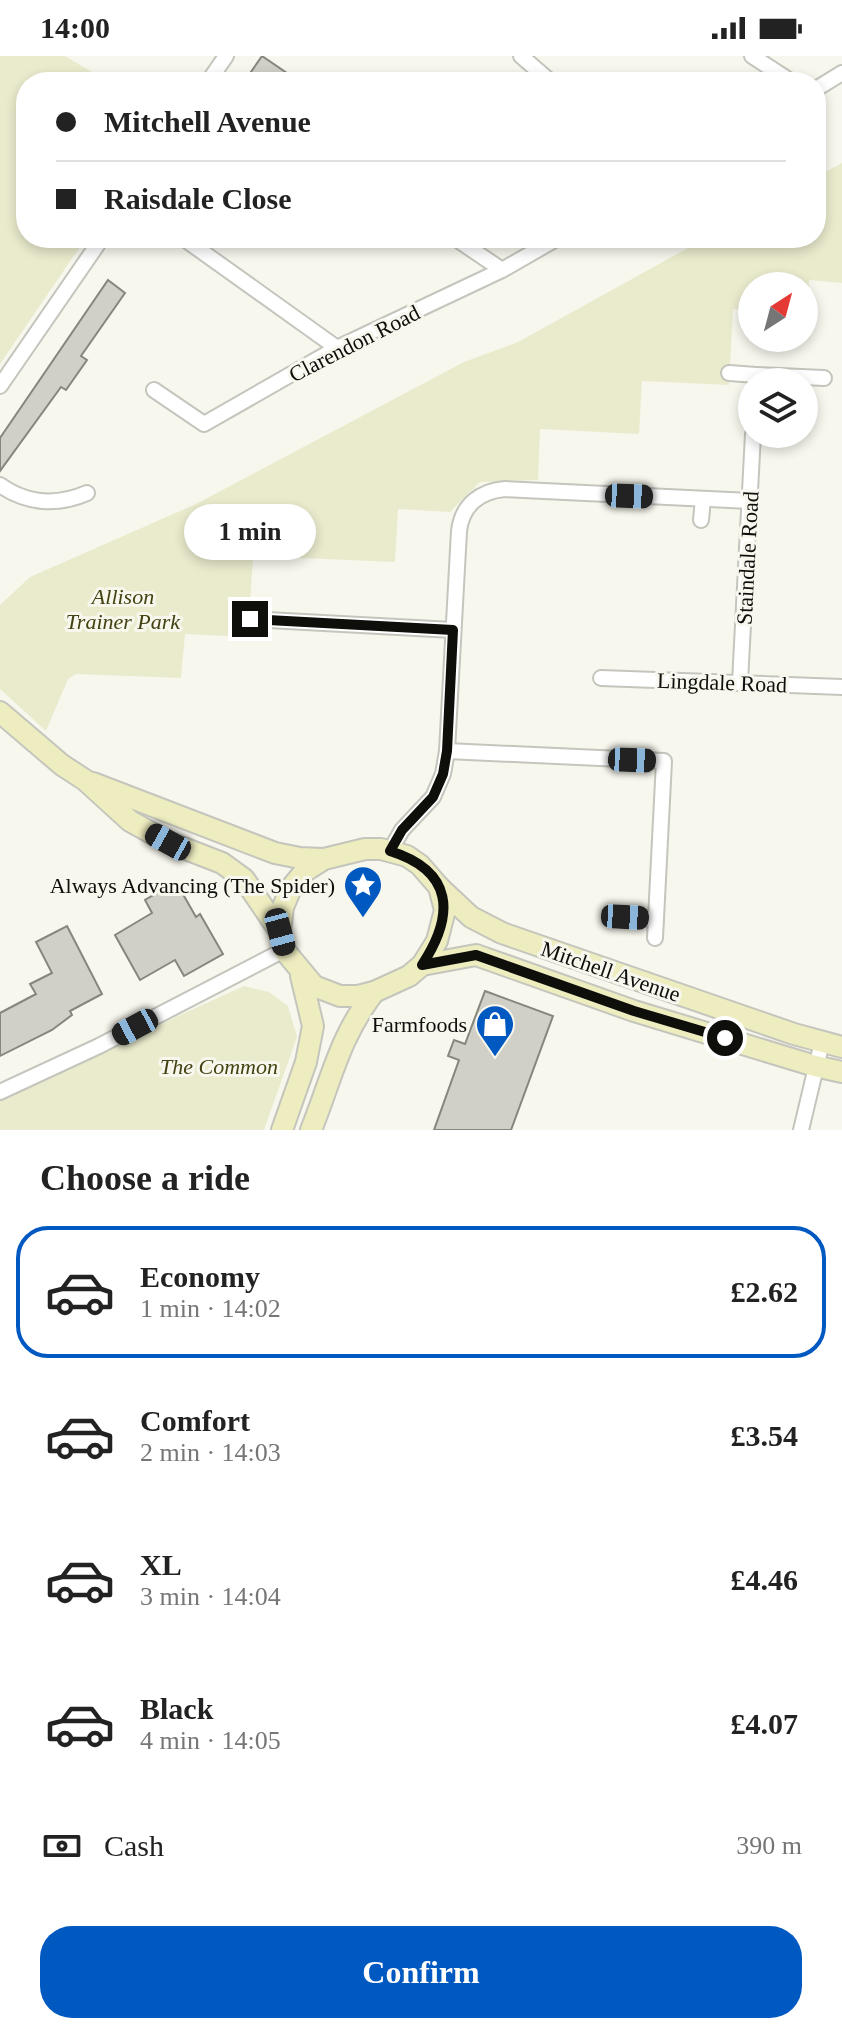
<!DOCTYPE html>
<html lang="en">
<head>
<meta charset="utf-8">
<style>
  :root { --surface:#fff; --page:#f2f2f2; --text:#222; --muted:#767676; --line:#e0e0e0; --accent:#0058c1 }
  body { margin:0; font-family:"Times New Roman",serif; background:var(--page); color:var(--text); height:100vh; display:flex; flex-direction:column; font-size:30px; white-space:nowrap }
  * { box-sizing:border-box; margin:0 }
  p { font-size:26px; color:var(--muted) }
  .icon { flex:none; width:44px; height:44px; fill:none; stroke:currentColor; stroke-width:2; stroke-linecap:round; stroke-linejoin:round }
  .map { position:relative; height:1074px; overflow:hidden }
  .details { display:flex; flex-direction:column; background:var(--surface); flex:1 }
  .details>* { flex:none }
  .top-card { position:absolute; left:16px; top:16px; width:810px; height:176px; border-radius:32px; box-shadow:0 4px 12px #0003; display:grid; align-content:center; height:176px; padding:0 40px; background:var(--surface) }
  .needle { width:52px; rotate:36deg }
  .fabs { position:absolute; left:738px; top:216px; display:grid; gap:16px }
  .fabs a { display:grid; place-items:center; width:80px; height:80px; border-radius:50%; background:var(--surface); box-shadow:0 4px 12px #0003; font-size:40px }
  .end { position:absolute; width:36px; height:36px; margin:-18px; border:10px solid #0e0e0b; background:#fff; box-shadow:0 0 0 4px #fff }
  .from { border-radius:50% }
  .bubble { position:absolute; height:56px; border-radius:28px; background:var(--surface); box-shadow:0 4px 12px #0003; font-size:26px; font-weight:700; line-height:56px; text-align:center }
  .car { position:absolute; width:24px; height:48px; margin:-24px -12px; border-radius:10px; box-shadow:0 0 6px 2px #0007; background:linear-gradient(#222 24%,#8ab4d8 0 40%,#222 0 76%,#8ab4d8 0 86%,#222 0) }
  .top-card b { display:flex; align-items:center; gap:28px; height:76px; font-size:30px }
  .top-card b+b { border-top:2px solid var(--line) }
  .top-card i { width:20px; height:20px; background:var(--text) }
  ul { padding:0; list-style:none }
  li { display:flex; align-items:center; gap:24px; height:132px; margin:0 16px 12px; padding:0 24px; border:4px solid transparent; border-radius:32px }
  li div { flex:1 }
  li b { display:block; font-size:30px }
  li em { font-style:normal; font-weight:700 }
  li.on { border-color:var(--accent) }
  li>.icon { width:72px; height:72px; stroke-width:1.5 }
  h2 { padding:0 40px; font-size:36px; line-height:96px }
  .pay { display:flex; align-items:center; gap:20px; height:88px; padding:0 40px; font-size:30px }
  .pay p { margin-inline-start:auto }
  .cta { display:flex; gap:16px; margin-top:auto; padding:16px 40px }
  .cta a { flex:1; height:92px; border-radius:32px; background:var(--accent); color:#fff; font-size:32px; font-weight:700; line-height:92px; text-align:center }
  .status { display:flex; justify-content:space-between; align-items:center; height:56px; padding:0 40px; background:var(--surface); direction:ltr }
  .status svg { height:22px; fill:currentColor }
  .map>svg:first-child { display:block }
  .green { fill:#eaebcd }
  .building { fill:#d0d0c7; stroke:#85867d; stroke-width:2 }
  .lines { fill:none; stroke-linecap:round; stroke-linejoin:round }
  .street-casing { stroke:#c4c5bc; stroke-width:18 }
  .secondary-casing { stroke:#c4c5bc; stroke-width:24 }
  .street { stroke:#fff; stroke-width:14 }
  .secondary { stroke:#eeedc0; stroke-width:20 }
  .route { stroke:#0e0e0b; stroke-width:10 }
  .labels { text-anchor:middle; stroke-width:6; stroke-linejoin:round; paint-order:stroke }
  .street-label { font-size:22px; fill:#0e0e0b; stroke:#f7f7ee }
  .park-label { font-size:22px; font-style:italic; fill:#434210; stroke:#f7f7ee }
  .poi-label { font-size:22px; fill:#0e0e0b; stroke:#f7f7ee; text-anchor:end }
</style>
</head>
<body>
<div class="status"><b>14:00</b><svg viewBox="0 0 49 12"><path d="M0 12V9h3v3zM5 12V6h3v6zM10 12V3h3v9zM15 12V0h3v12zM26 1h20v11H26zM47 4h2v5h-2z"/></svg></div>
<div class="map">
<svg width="842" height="1074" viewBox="0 0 842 1074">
  <rect width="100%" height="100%" fill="#f7f7ee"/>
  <!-- green -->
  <g class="green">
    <polygon points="0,0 65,0 109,26 26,26 26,182 86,182 0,308"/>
    <polygon points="842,107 842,227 809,224 808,257 804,257 804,230 752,230 752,254 733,253 729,329 642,325 639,378 540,373 538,424 480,426 450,456 398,453 395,506 253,500 248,581 185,578 181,622 76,618 68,623 46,675 0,633 0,549 30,521 196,448 464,306 518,286 706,182 816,182 816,121"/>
    <polygon points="244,930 269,936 288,950 297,981 264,1074 0,1074 0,1041"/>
  </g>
  <!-- building -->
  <g class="building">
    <polygon points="262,0 300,26 244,26"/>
    <polygon points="108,224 125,237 81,300 87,304 66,334 61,331 0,415 0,382"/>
    <polygon points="176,826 196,861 200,858 223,898 184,920 175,904 140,924 115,879 152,857 145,844"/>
    <polygon points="67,870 102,938 70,955 72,959 52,974 0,1000 0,957 36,938 30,928 52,917 36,886"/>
    <polygon points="485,935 553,960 511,1074 434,1074 459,1004 448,1000 454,984 465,988"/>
  </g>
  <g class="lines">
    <!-- street casing -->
    <g class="street-casing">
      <g id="street">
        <polyline points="521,0 551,26"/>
        <polyline points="752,0 792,26"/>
        <polyline points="208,26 226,0"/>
        <polyline points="816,33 842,17"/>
        <polyline points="183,182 337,292"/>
        <polyline points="455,182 502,214"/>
        <polyline points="729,317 756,319"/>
        <polyline points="756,326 756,319 824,322"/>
        <polyline points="0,330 102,182"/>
        <polyline points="154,334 204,368 337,292 502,214 558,182"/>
        <path d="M0,429C27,448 57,450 87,437"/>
        <polyline points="701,464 703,443"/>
        <polyline points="250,563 453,574"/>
        <polyline points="601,622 842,631"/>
        <polyline points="740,626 753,378"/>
        <polyline points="447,695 664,705 655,882"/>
        <path d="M390,795L402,774L433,741L443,718L447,695L459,475C462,449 480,435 505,433L750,445"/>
        <polyline points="625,861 656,863"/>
        <polyline points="0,1036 99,990 284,894"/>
        <polyline points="801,1074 822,986"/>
      </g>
    </g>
    <!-- secondary casing -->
    <g class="secondary-casing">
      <g id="secondary">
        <polyline points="0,656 62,709 85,724 130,765 168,786 222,807 244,823 280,876"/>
        <polyline points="93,727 275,797 300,802 323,803"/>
        <polyline points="439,831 471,861 502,877 794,978 842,991"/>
        <polyline points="422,909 437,885 445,854 439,831 420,809 407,800 381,793 365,793 324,803 305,815 291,832 283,851 280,876 284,894 314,930 340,940 358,940 374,936 409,920 422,909 476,899 634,955 815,1010 842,1016"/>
        <polyline points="282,1074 306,1006 313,970 301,920"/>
        <path d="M311,1074C332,1022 339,982 374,936"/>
      </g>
    </g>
    <!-- street -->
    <use href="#street" class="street"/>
    <!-- secondary -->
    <use href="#secondary" class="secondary"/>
  </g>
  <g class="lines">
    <!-- route -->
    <path class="route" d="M250,563L453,574L447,695L443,718L433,741L402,774L390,795C454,815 455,859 422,909L476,899L634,955L725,982"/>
  </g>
  <!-- icons -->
  <defs>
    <g id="sight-pin" transform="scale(2)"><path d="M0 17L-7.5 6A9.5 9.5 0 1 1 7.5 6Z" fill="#0058c1" stroke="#f7f7ee"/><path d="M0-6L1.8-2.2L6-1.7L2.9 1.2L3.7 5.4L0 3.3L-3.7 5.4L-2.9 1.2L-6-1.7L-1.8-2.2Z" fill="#fff"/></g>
    <g id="shop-pin" transform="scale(2)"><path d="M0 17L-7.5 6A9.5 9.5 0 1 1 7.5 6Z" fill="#0058c1" stroke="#f7f7ee"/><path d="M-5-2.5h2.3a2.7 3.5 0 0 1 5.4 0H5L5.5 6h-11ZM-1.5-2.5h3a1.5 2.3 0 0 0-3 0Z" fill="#fff"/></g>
  </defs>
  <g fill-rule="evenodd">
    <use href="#sight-pin" x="363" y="829"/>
    <use href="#shop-pin" x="495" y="968"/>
  </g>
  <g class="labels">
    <!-- street labels -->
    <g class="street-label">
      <text transform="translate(354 287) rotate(-27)" y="8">Clarendon Road</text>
      <text transform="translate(747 502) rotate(-87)" y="8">Staindale Road</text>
      <text transform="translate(722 626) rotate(2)" y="8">Lingdale Road</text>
      <text transform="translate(611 915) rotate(19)" y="8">Mitchell Avenue</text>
    </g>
    <!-- park labels -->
    <g class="park-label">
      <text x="123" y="548">Allison<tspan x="123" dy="25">Trainer Park</tspan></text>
      <text x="219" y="1018">The Common</text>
    </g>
    <!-- poi labels -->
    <g class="poi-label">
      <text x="335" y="837">Always Advancing (The Spider)</text>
      <text x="467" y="976">Farmfoods</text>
    </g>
  </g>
</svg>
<div class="fabs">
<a><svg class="needle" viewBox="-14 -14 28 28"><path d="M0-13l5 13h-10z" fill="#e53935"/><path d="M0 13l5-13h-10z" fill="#767676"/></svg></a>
<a><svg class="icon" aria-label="layers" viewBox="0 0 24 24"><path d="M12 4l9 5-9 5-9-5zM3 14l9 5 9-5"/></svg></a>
</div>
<i class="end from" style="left:725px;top:982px"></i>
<i class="end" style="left:250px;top:563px"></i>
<div class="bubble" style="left:184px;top:448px;width:132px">1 min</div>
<i class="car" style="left:629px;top:440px;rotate:92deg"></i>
<i class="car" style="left:632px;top:704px;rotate:92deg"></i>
<i class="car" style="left:168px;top:786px;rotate:299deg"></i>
<i class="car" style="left:625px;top:861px;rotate:93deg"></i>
<i class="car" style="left:280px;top:876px;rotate:165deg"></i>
<i class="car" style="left:135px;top:971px;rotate:242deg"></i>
<div class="top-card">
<b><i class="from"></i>Mitchell Avenue</b>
<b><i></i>Raisdale Close</b>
</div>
</div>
<section class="details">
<h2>Choose a ride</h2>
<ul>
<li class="on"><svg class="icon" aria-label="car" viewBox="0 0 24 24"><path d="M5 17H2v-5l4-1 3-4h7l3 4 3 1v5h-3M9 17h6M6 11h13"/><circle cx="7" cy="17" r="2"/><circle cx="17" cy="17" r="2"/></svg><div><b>Economy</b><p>1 min · 14:02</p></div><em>£2.62</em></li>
<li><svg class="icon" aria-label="car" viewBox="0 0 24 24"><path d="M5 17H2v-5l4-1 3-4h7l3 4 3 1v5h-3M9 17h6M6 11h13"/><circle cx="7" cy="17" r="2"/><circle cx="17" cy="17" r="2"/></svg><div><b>Comfort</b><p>2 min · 14:03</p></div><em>£3.54</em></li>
<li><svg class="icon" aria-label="car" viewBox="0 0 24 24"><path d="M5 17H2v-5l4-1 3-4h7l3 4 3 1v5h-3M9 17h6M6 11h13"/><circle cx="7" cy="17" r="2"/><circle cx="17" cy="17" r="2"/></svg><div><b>XL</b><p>3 min · 14:04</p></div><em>£4.46</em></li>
<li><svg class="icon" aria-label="car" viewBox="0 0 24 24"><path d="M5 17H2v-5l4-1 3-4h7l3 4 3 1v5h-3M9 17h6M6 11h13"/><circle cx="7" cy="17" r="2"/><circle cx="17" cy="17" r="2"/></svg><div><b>Black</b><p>4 min · 14:05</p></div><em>£4.07</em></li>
</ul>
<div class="pay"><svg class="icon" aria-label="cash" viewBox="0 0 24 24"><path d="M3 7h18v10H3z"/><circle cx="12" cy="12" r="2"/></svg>Cash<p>390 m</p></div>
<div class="cta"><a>Confirm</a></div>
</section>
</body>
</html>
